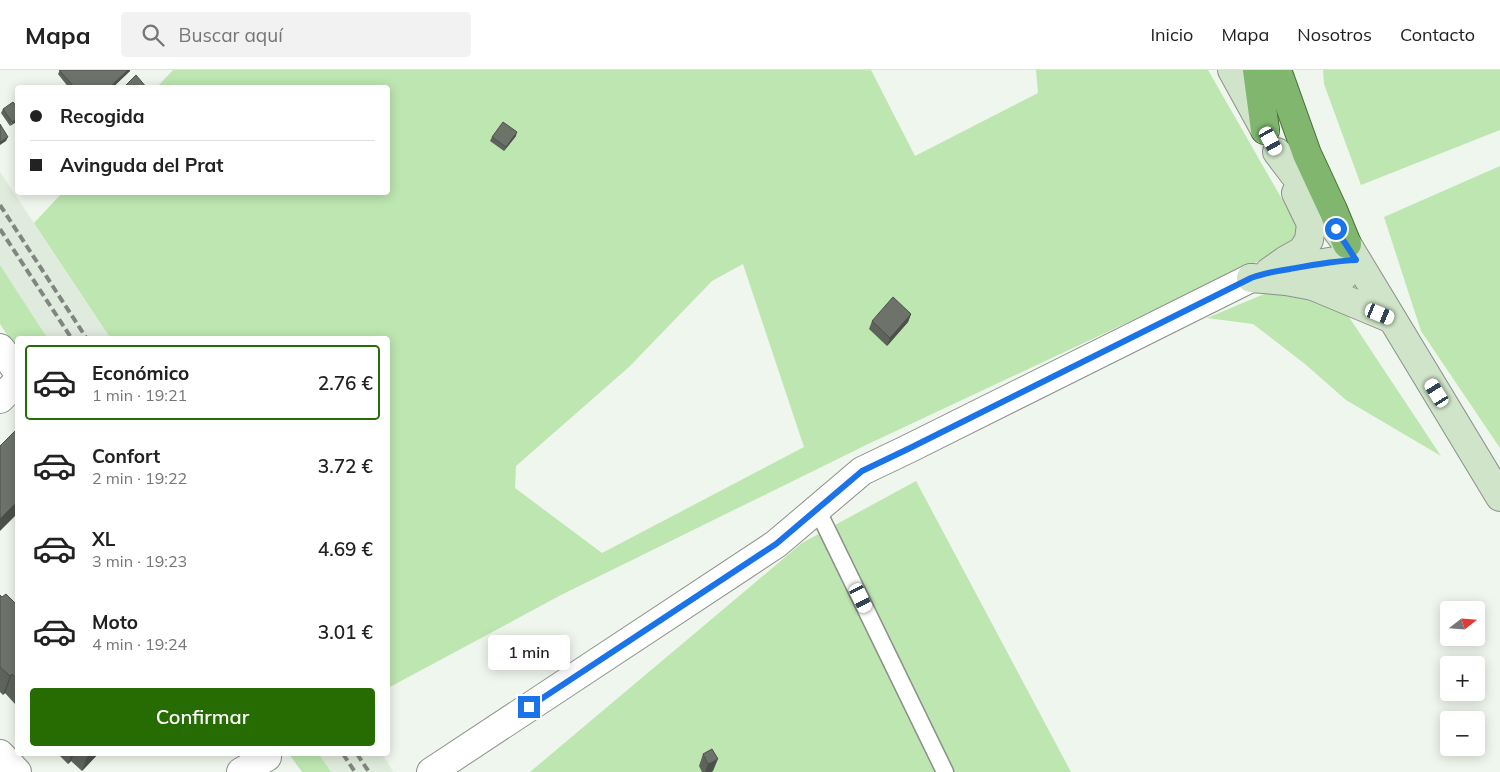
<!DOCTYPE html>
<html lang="es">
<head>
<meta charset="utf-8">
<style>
  :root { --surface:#fff; --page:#f2f2f2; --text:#222; --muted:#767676; --line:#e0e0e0; --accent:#276b03 }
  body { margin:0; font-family:Mulish,sans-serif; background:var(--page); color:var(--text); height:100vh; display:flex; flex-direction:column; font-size:19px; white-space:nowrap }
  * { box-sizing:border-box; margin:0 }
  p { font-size:16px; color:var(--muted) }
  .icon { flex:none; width:28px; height:28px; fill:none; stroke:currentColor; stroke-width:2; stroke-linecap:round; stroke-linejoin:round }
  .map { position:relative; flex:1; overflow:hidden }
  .panel { position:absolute; left:15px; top:266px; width:375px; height:420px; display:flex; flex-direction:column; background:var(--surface); border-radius:5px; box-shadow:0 2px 12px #0003 }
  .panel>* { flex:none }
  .guide { position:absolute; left:15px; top:15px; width:375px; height:110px; border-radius:5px; box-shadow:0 2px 12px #0003; display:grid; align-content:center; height:110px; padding:0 15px; background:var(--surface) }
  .needle { width:32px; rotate:73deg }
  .tools { position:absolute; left:1440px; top:531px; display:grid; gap:10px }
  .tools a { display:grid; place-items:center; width:45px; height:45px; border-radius:5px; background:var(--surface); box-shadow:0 2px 12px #0003; font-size:25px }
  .end { position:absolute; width:22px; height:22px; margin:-11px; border:6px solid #1a73e8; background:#fff; box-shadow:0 0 0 2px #fff }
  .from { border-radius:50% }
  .bubble { position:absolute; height:35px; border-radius:5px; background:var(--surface); box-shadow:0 2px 12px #0003; font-size:16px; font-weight:600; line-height:35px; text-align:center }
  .car { position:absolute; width:15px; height:30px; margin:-15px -8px; border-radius:6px; box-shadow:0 0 4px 1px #0007; background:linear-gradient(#fff 24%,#345 0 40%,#fff 0 76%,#345 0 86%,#fff 0) }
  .guide b { display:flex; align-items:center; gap:18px; height:48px; font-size:19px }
  .guide b+b { border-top:1px solid var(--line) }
  .guide i { width:12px; height:12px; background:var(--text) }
  ul { padding:9px 0 0; list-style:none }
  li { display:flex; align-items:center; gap:15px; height:75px; margin:0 10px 8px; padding:0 5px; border:2px solid transparent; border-radius:5px }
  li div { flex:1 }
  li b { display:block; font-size:19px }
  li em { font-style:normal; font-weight:600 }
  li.active { border-color:var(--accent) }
  li>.icon { width:45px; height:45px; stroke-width:1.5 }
  .primary-button { display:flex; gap:10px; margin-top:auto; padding:10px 15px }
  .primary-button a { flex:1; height:58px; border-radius:5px; background:var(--accent); color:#fff; font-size:20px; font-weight:600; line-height:58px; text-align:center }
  header { display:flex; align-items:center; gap:30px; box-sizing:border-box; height:70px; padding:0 25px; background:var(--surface); border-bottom:1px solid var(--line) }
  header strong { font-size:24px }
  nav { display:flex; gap:28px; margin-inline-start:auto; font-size:18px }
  .search { width:350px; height:45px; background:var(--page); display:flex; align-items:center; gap:12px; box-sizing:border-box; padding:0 18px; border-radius:5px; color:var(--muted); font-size:19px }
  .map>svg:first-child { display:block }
  .built { fill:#dfebdc }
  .green { fill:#bde6b0; fill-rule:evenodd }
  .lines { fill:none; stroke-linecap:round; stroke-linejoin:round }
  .service-casing { stroke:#8a9089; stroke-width:19 }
  .minor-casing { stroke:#8a9089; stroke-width:30 }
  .secondary-casing { stroke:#8a9089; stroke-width:30 }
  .trunk-casing { stroke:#447136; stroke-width:30 }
  .service { stroke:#fff; stroke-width:16 }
  .minor { stroke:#fff; stroke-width:28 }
  .secondary { stroke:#cfe4c9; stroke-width:28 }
  .trunk { stroke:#80b66e; stroke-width:28 }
  .rail { stroke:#828680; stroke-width:4; stroke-dasharray:8 4; stroke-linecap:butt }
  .wall { fill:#5e635c }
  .shaded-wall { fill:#4c504b }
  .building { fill:#6d736b; stroke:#4c504b }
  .route { stroke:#1a73e8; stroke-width:6 }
</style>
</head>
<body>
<header>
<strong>Mapa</strong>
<div class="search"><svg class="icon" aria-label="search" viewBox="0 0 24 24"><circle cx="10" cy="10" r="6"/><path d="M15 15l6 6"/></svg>Buscar aquí</div>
<nav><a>Inicio</a><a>Mapa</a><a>Nosotros</a><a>Contacto</a></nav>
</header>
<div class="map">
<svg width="1500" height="702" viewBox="0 0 1500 702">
  <rect width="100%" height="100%" fill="#eff6ed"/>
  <!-- built -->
  <g class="built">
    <polygon points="0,102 111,269 48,269 0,195"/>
    <polygon points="319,684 383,684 393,702 331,702"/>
  </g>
  <!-- green -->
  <g class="green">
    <path d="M173,0H871L915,86L1038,23L1036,0H1208L1302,164L1276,183L866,375L561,525L388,618V269H111L34,153L62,123L388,122V18L157,17ZM743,194L804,377L602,483L515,418L516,396L629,297L712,211Z"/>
    <polygon points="1323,0 1500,0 1500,60 1361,115 1324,14"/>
    <polygon points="1500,96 1500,378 1421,261 1384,147"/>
    <polygon points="0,195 48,269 18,269 17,280 0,254"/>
    <polygon points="1269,222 1343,238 1441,386 1346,330 1305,294 1253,254 1207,248"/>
    <polygon points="916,411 1071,702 530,702 802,473"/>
    <polygon points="289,684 319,684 331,702 302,702"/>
  </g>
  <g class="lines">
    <!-- service casing -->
    <g class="service-casing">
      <polyline id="service" points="817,439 945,702"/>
    </g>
    <!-- minor casing -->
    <g class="minor-casing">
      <g id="minor">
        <polyline points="0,278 18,302"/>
        <polyline points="0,329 18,311"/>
        <polyline points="0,684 17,702"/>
        <polyline points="241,702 267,687 265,684"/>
        <polyline points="431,702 776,474 862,401 908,379 1251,208"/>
      </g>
    </g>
    <!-- secondary casing -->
    <g class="secondary-casing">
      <g id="secondary">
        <polyline points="1232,0 1265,60"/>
        <polyline points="1277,82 1347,174 1500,427"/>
        <polyline points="1281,200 1335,191 1356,190"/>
        <polyline points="1269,202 1286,190 1302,181 1309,170 1311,154 1296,123"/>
        <polyline points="1251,208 1286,211 1313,216 1331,215 1342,208 1356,190"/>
        <polyline points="1313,216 1392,249"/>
      </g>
    </g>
    <!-- trunk casing -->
    <g class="trunk-casing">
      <g id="trunk">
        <polyline points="1257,0 1265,60"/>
        <polyline points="1277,0 1307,84 1333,140 1347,174"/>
      </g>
    </g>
    <!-- service -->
    <use href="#service" class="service"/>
    <!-- minor -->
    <use href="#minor" class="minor"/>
    <!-- secondary -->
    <use href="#secondary" class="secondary"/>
    <!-- trunk -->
    <use href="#trunk" class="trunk"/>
    <!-- rail -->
    <g class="rail">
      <polyline points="0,135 87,269"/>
      <polyline points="0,159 72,269"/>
      <polyline points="343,684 355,702"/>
      <polyline points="357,684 369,702"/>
    </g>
  </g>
  <!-- wall -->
  <g class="wall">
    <polygon points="60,0 130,1 112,18 69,18 58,4"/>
    <polygon points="18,38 10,56 1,43 3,39"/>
    <polygon points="516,66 504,81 490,71 492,67"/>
    <polygon points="911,244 908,252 887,276 869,259 872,251"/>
    <polygon points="0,525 2,527 18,536 18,631 15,634 5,623 3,625 0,622"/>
    <polygon points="58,684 98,684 82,701 71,691 68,694"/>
    <polygon points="703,684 713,701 711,702 702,702 699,696"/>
  </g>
  <!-- shaded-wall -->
  <g class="shaded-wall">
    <polygon points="128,0 130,0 130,1 112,18 109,18"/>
    <polygon points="18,48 18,51 10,56 12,52"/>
    <polygon points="517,62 516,66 504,81 506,77"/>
    <polygon points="8,67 6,71 0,75 0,72"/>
    <polygon points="911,244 908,252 887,276 890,268"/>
    <polygon points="18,431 18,443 0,461 0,449"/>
    <polygon points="12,604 5,623 3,625 10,606"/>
    <polygon points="72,684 74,684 71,691 68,694"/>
    <polygon points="88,684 98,684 82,701"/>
    <polygon points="718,689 713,701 711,702 705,702 708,694"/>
  </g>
  <!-- building -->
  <g class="building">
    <polygon points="59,0 128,0 109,18 75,18"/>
    <polygon points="136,5 147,18 123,18"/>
    <polygon points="13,32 18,38 18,48 12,52 3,39"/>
    <polygon points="503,52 517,62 506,77 492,67"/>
    <polygon points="0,54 8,67 0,72"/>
    <polygon points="893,227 911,244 890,268 872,251"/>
    <polygon points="16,360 18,362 18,431 0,449 0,376"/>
    <polygon points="6,524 18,536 18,610 12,604 10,606 0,597 0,525 2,527"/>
    <polygon points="712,679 718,689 708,694 703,684"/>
  </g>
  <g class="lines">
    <!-- route -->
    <path class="route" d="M529,637L776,474L862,401L908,379L1251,208C1264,203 1276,201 1290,199C1312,195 1333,191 1356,190L1336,159"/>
  </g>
</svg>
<div class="tools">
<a><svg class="needle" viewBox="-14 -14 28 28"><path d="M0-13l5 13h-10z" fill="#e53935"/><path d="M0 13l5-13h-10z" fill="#767676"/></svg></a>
<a>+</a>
<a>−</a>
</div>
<i class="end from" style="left:1336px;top:159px"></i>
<i class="end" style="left:529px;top:637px"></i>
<div class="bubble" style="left:488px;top:565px;width:82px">1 min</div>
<i class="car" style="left:1271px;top:71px;rotate:151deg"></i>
<i class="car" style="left:1380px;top:244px;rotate:112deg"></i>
<i class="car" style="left:1437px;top:323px;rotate:328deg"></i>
<i class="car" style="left:861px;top:528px;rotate:154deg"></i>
<div class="guide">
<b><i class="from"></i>Recogida</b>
<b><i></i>Avinguda del Prat</b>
</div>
<section class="panel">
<ul>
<li class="active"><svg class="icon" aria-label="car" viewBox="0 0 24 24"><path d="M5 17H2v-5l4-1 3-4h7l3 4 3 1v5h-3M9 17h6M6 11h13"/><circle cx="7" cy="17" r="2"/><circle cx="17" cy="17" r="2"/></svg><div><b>Económico</b><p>1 min · 19:21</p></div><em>2.76 €</em></li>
<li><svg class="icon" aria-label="car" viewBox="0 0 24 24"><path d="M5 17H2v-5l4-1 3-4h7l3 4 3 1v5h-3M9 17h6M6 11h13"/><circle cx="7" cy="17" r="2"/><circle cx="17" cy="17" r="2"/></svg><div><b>Confort</b><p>2 min · 19:22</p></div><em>3.72 €</em></li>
<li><svg class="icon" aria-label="car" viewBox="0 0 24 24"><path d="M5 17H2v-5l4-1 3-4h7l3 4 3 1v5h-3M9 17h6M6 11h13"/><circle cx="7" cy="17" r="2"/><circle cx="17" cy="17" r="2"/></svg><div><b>XL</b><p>3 min · 19:23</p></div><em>4.69 €</em></li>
<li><svg class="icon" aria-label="car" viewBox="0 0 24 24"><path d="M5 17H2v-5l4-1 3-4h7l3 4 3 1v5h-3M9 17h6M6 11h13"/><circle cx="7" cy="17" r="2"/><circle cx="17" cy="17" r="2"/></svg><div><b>Moto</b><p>4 min · 19:24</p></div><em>3.01 €</em></li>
</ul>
<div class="primary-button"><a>Confirmar</a></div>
</section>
</div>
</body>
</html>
